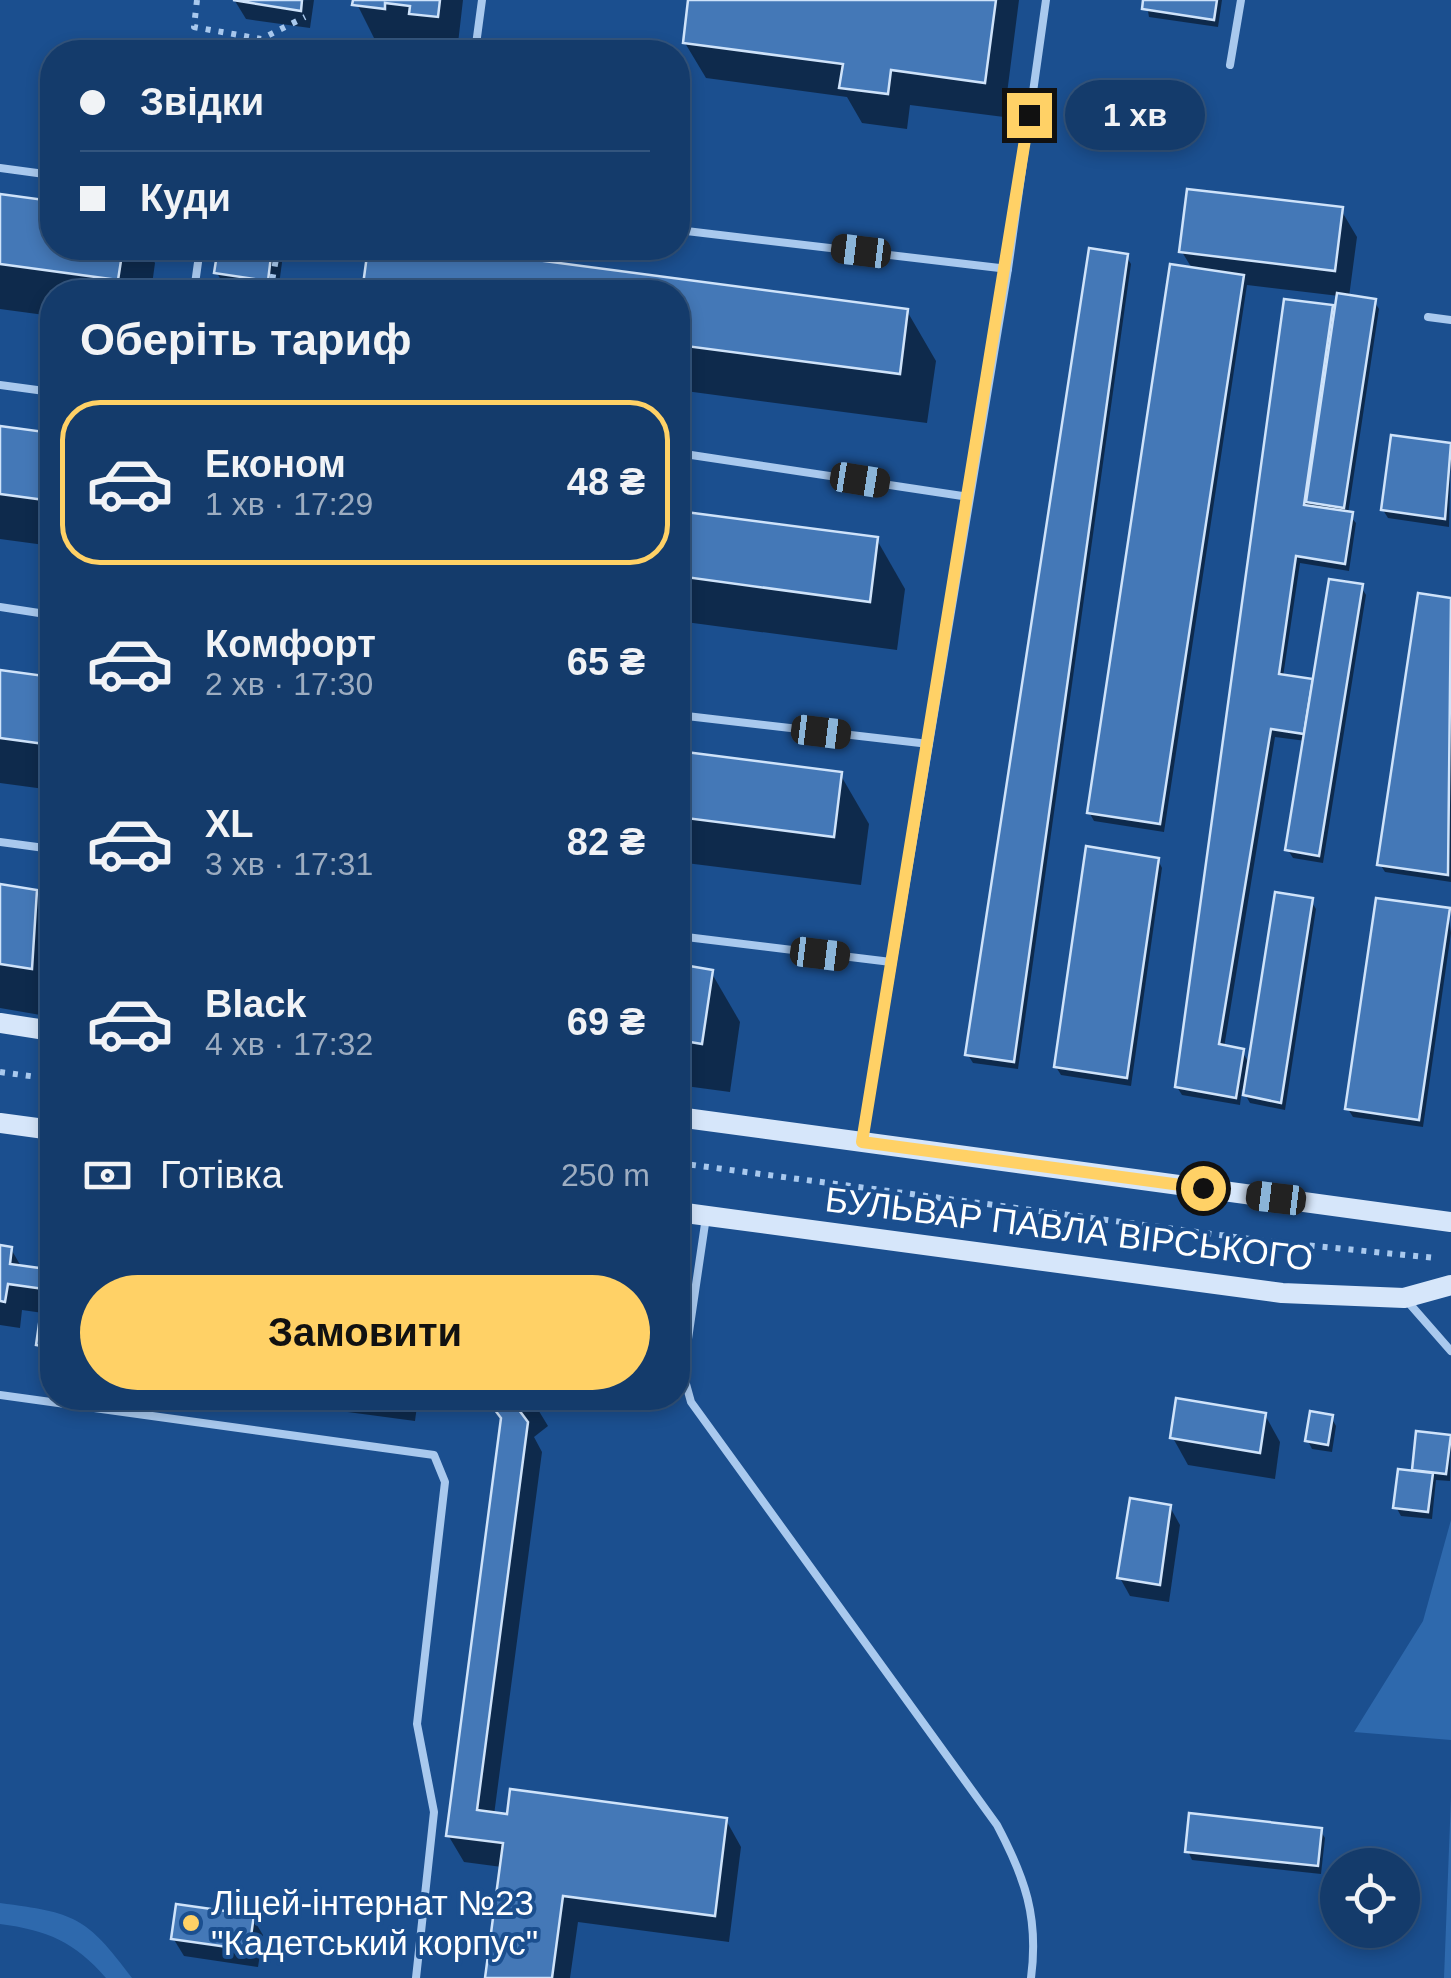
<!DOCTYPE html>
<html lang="uk">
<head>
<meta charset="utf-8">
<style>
  :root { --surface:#143b6b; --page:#1d4271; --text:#f1f3f6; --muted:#9dadc1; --line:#33557e; --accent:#ffd166 }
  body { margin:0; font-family:Arial,sans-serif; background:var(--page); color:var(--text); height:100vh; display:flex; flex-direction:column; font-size:38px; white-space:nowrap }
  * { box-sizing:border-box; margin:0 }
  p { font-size:32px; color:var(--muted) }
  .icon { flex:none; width:55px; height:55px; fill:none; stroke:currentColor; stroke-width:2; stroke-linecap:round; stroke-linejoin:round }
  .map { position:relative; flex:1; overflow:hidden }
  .details { position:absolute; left:40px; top:280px; width:650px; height:1130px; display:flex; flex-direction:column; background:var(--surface); border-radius:40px; box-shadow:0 5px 15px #0003,0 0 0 2px var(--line) }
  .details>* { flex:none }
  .hud { position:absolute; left:40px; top:40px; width:650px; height:220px; border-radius:40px; box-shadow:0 5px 15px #0003,0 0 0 2px var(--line); display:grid; align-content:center; height:220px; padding:0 40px; background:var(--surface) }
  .tools { position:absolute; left:1320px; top:1848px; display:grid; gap:20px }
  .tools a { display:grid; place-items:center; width:100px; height:100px; border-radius:50%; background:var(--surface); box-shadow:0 5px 15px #0003,0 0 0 2px var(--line); font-size:50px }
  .end { position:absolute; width:45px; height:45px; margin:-22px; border:12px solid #ffd166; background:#111; box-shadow:0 0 0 5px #111 }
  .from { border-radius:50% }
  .bubble { position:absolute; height:70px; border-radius:35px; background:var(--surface); box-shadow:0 5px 15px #0003,0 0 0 2px var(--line); font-size:32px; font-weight:700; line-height:70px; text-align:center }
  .car { position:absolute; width:30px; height:60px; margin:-30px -15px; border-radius:12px; box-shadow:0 0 8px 2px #0007; background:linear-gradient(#222 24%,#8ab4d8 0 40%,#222 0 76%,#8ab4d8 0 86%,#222 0) }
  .hud b { display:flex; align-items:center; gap:35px; height:95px; font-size:38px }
  .hud b+b { border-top:2px solid var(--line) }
  .hud i { width:25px; height:25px; background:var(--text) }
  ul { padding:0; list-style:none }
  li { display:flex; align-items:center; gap:30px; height:165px; margin:0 20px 15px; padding:0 20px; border:5px solid transparent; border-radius:40px }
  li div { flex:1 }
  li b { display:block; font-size:38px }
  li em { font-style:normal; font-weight:700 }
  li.selected { border-color:var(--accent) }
  li>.icon { width:90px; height:90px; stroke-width:1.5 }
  h2 { padding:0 40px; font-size:45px; line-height:120px }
  .pay { display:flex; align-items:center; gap:25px; height:110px; padding:0 40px; font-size:38px }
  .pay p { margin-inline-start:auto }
  .action { display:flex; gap:20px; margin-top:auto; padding:20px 40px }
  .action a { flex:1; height:115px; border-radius:60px; background:var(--accent); color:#111; font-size:40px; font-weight:700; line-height:115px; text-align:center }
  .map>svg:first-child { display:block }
  .green { fill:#2e69ad }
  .shadow { fill:#0007 }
  .building { fill:#4478b7; stroke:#cfe3fa; stroke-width:2.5 }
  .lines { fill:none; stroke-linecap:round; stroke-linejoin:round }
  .path { stroke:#a9c9ee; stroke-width:6; stroke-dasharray:5 8; stroke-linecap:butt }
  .lane { stroke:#a9c9ee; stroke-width:8 }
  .secondary { stroke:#d6e6fa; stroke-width:20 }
  .route { stroke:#ffd166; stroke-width:12 }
  .poi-dot { fill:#ffd166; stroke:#1b4f8f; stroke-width:4 }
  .labels { text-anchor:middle; stroke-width:8; stroke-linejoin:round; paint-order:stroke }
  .street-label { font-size:35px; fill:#fff; stroke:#1b4f8f }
  .poi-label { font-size:35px; fill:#fff; stroke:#1b4f8f; text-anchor:start }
</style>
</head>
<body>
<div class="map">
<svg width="1451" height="1978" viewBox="0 0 1451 1978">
  <rect width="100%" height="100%" fill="#1b4f8f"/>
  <!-- green -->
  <g class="green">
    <polygon points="1451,1520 1451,1740 1354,1732 1423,1621"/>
    <polygon points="1451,1797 1451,1978 1444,1978"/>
    <path d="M0,1903C75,1913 86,1916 132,1978H106C75,1942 47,1930 0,1924Z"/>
  </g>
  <!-- shadow -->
  <g class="shadow">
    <polygon points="314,0 310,28 246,19 235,1"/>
    <polygon points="355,0 463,0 457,52 432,49 427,41 375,40"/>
    <polygon points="691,0 1019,0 1004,117 910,105 907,129 862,123 847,97 706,78 685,43"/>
    <polygon points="1146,0 1222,0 1218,27 1149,17"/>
    <polygon points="0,196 52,204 52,248 146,248 155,263 151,292 52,292 52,316 0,309"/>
    <polygon points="1341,210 1357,237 1349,297 1374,301 1379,309 1348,514 1356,523 1349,571 1300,563 1283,677 1315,682 1361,587 1366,595 1323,863 1293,858 1288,850 1306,741 1275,737 1224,1048 1242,1051 1250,1065 1311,901 1316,909 1285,1110 1250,1103 1242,1089 1240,1105 1182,1095 1177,1087 1332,307 1337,316 1339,296 1247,285 1164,832 1094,821 1089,812 1193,270 1182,252"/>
    <polygon points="220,248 284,248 278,292 227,291 217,273"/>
    <polygon points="371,248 426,248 907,311 936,361 927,423 678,390 678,292 365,292"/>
    <polygon points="1126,256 1131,264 1018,1069 973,1063 968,1055"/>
    <polygon points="0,428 52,435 52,546 0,539"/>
    <polygon points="1393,438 1451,446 1449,527 1388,518 1383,510"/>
    <polygon points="678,513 877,540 905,589 897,650 678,621"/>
    <polygon points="1420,596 1451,601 1451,882 1385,872 1380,864"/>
    <polygon points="0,673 52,680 52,790 0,783"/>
    <polygon points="678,753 840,774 869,824 861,885 678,862"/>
    <polygon points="1158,860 1162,868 1131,1086 1061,1075 1056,1067"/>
    <polygon points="0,887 35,892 52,923 52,1017 0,1008"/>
    <polygon points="1448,911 1451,933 1423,1127 1353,1117 1348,1109"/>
    <polygon points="678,967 711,972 740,1022 730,1092 678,1085"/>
    <polygon points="0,1248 11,1249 22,1268 49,1272 52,1251 52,1369 39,1345 43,1313 22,1310 20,1328 0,1325"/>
    <polygon points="242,1398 418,1398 415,1421"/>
    <polygon points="485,1398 531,1398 548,1426 534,1437 542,1452 494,1815 726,1820 741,1847 729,1942 578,1922 570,1978 488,1978 502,1867 464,1862 448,1835 503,1422"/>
    <polygon points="1265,1415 1280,1442 1275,1479 1188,1465 1173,1438"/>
    <polygon points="1331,1417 1336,1426 1332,1452 1312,1449 1308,1441"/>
    <polygon points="1418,1434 1451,1439 1450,1481 1436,1480 1432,1519 1401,1516 1396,1507 1414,1473"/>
    <polygon points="1170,1507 1180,1525 1169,1602 1130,1596 1120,1578"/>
    <polygon points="1320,1830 1325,1838 1321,1874 1192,1860 1188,1851"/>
    <polygon points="252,1917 263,1935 258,1967 184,1956 173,1938"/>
  </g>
  <!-- building -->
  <g class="building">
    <polygon points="233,0 302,0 301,11"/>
    <polygon points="353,0 440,0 438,17 409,14 410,6 385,3 385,9 352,5"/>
    <polygon points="688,0 996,0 985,83 891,70 888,94 839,88 843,64 683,43"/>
    <polygon points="1143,0 1217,0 1214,20 1142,9"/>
    <polygon points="1187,189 1343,207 1335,271 1179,252"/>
    <polygon points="0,194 52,201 52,248 123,248 118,280 0,264"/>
    <polygon points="218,248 272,248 268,281 214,273"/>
    <polygon points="368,248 445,248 908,309 900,374 678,345 678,292 362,292"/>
    <polygon points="1089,248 1128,254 1014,1062 965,1055"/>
    <polygon points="1170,264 1244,275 1160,824 1087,813"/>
    <polygon points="1337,293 1376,299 1344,508 1306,502"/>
    <polygon points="1284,299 1333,305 1304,505 1353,512 1345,564 1296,556 1279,674 1313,679 1304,734 1271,729 1219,1044 1244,1049 1236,1098 1175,1087"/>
    <polygon points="0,426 52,433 52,501 0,494"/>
    <polygon points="1391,435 1451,443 1445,519 1381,510"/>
    <polygon points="678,511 878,537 870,602 678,576"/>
    <polygon points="1329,579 1363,584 1319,856 1285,850"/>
    <polygon points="1418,593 1451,598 1448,875 1377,865"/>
    <polygon points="0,670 52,677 52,745 0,738"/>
    <polygon points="678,751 842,772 834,837 678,817"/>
    <polygon points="1086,846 1159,858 1127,1078 1054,1067"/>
    <polygon points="0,884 37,890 32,969 0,964"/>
    <polygon points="1275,892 1313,898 1281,1103 1243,1095"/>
    <polygon points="1376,898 1450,908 1419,1120 1345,1109"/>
    <polygon points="678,964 713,970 702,1044 678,1040"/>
    <polygon points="0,1245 12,1247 10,1264 47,1269 52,1249 52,1348 36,1345 44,1289 8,1284 5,1302 0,1301"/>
    <polygon points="486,1398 535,1398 519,1410 528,1422 477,1810 507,1814 510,1789 727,1818 715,1916 563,1896 552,1978 485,1978 503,1843 446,1836 501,1418"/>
    <polygon points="1176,1398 1266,1413 1260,1453 1170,1438"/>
    <polygon points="1310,1411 1333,1415 1328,1445 1305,1441"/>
    <polygon points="1416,1431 1451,1435 1446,1474 1412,1470"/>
    <polygon points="1398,1469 1433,1473 1428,1512 1393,1508"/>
    <polygon points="1130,1498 1171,1505 1160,1585 1117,1578"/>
    <polygon points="1189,1813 1322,1828 1318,1866 1185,1852"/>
    <polygon points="176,1904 254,1915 249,1950 171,1939"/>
  </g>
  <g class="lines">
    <!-- path -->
    <g class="path">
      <polyline points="197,0 194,27 261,39 305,17"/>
      <polyline points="270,292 278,248"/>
      <polyline points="0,1072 52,1079"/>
      <polyline points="678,1163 1265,1241 1435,1258"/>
    </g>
    <!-- lane -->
    <g class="lane">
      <polyline points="475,52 482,0"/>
      <polyline points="1230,65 1241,0"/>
      <polyline points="0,168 52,175"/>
      <polyline points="678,230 1008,269"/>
      <polyline points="195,284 200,248"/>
      <polyline points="1428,317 1451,320"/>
      <polyline points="0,385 52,392"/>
      <polyline points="678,453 969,497"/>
      <polyline points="0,607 52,615"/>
      <polyline points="678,715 929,744"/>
      <polyline points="0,842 52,849"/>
      <polyline points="678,936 891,962"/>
      <polyline points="863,1141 1008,269 1046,0"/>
      <path d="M706,1217L683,1373L691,1402L997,1825C1025,1878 1039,1917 1031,1978"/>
      <polyline points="1408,1302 1451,1351"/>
      <polyline points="0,1395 434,1455 445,1482 417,1724 434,1812 416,1978"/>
    </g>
    <!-- secondary -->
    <g class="secondary">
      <polyline points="0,1023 52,1031"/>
      <polyline points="678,1117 1451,1222"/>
      <polyline points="0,1123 52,1130"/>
      <polyline points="678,1212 1282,1293 1404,1298 1451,1285"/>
    </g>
  </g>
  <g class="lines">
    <!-- route -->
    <polyline class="route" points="1029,115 862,1142 1203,1188"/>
  </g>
  <!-- markers -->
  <circle class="poi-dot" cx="191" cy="1923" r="10"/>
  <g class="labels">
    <!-- street labels -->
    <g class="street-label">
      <text transform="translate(1069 1229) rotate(7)" y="12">БУЛЬВАР ПАВЛА ВІРСЬКОГО</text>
    </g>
    <!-- poi labels -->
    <g class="poi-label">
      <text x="211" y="1915">Ліцей-інтернат №23<tspan x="211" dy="40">"Кадетський корпус"</tspan></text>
    </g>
  </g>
</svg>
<div class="tools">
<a><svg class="icon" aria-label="locate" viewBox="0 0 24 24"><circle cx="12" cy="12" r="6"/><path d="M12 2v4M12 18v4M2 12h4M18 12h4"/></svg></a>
</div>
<i class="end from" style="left:1203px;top:1188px"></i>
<i class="end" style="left:1029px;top:115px"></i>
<div class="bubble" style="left:1065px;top:80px;width:140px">1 хв</div>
<i class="car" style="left:861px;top:251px;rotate:277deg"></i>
<i class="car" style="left:860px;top:480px;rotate:99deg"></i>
<i class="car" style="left:821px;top:732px;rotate:97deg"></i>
<i class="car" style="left:820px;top:954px;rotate:97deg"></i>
<i class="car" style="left:1276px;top:1198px;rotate:277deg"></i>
<div class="hud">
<b><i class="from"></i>Звідки</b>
<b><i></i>Куди</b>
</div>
<section class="details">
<h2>Оберіть тариф</h2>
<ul>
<li class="selected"><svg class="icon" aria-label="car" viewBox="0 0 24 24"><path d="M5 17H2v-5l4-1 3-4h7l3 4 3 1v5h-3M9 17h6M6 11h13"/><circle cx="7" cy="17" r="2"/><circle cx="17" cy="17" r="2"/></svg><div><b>Економ</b><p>1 хв · 17:29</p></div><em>48 ₴</em></li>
<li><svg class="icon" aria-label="car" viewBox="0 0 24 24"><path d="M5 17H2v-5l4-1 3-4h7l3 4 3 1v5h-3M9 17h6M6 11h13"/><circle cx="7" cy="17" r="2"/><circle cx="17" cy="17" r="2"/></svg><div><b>Комфорт</b><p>2 хв · 17:30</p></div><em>65 ₴</em></li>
<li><svg class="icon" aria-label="car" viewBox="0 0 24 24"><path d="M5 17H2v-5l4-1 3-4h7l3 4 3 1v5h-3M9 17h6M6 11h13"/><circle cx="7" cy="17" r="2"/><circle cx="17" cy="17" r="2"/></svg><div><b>XL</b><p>3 хв · 17:31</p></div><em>82 ₴</em></li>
<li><svg class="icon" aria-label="car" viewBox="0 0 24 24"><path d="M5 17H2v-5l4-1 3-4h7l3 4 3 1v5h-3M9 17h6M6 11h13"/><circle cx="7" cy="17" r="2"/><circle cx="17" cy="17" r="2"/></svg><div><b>Black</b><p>4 хв · 17:32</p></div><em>69 ₴</em></li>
</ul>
<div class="pay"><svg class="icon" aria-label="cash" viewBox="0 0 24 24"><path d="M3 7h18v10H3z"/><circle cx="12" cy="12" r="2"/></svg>Готівка<p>250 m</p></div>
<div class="action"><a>Замовити</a></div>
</section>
</div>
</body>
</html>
